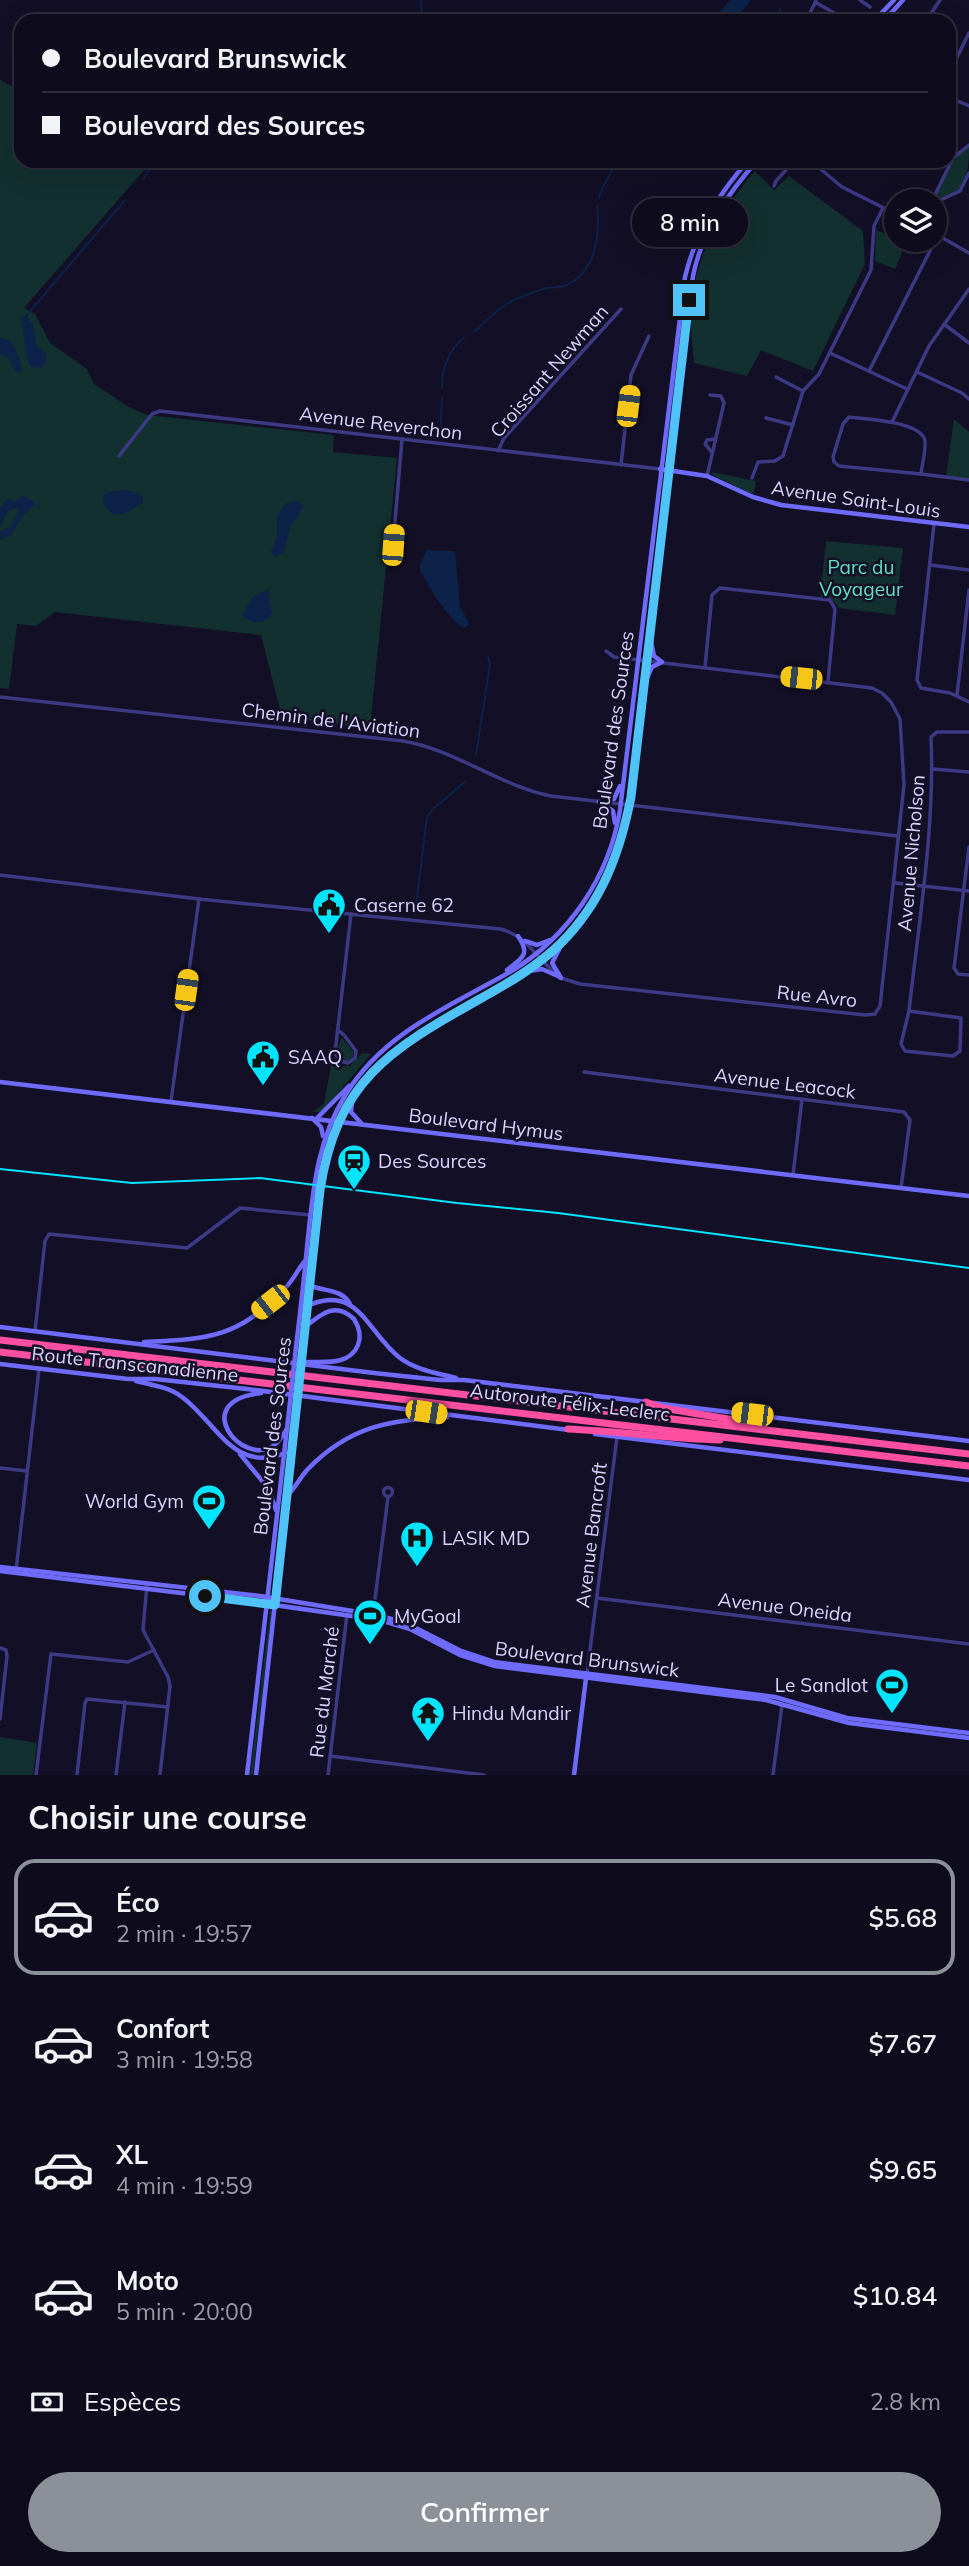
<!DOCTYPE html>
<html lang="fr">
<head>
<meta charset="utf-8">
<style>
  :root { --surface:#0e0b1c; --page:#171425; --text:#f1f3f6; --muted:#9b9ba3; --line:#2e2b3b; --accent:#8c9099 }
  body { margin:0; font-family:Mulish,sans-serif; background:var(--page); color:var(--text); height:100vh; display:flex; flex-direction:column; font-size:26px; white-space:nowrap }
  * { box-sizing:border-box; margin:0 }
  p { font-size:23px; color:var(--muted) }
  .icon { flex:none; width:38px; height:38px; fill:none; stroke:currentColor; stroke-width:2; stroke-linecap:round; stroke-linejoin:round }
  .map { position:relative; height:1775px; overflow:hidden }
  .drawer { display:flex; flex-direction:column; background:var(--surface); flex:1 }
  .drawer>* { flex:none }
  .hud { position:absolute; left:14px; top:14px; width:942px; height:154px; border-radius:21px; box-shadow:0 7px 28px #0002,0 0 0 2px var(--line); display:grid; align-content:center; height:154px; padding:0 28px; background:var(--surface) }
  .buttons { position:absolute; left:884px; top:189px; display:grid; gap:14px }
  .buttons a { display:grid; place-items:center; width:63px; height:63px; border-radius:50%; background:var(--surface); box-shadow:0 7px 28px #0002,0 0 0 2px var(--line); font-size:35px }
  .end { position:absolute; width:32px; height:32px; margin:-16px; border:9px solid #4fc3f7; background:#111; box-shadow:0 0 0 4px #111 }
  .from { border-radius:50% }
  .bubble { position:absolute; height:49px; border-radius:24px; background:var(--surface); box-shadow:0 7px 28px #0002,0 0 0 2px var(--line); font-size:23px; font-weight:600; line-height:49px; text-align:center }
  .car { position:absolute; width:21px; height:42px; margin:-21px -10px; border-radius:9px; box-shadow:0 0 5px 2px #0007; background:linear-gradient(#f5c518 24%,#345 0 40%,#f5c518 0 76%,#345 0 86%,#f5c518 0) }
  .hud b { display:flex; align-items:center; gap:24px; height:66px; font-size:26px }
  .hud b+b { border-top:2px solid var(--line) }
  .hud i { width:18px; height:18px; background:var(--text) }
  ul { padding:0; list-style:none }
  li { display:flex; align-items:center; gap:21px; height:116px; margin:0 14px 10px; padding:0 14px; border:4px solid transparent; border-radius:21px }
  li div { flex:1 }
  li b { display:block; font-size:26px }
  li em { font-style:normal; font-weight:600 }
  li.selected { border-color:var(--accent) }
  li>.icon { width:63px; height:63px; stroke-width:1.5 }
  h2 { padding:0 28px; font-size:32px; line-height:84px }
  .pay { display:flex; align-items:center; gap:18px; height:77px; padding:0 28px; font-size:26px }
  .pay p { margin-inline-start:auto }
  .primary-button { display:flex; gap:14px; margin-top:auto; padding:14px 28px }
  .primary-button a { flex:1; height:80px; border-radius:42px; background:var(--accent); color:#fff; font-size:28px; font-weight:600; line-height:80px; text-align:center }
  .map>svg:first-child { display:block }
  .green { fill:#12302f }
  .water { fill:#0c2248 }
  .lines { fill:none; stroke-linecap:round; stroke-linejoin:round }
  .stream { stroke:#0c2248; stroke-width:2 }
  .street { stroke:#3d3a85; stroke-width:3.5 }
  .secondary { stroke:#6f6bff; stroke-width:4.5 }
  .highway { stroke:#ff4fa3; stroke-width:7 }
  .tram { stroke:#00e5ff; stroke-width:2 }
  .secondary-bridge { stroke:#6f6bff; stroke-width:4.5 }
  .route { stroke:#4fc3f7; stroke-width:9 }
  .labels { text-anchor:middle; stroke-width:5; stroke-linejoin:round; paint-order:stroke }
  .street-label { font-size:19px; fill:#d9d4ff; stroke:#130f26 }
  .park-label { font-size:19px; fill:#5fe0c0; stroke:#130f26 }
  .poi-label { font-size:19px; fill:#d9d4ff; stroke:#130f26; text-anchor:start }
</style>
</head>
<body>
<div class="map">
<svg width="969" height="1775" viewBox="0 0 969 1775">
  <rect width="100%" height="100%" fill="#130f26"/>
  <!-- green -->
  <g class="green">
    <polygon points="0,80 21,91 21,161 151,162 24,308 35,314 50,343 87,369 94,384 129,407 147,415 334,435 333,452 397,458 370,728 282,717 261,635 55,612 36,626 17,624 9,689 0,688"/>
    <path d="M969,145C969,172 967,200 932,201L956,153Z"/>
    <path d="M755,171L774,190L789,176L863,231L865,264L813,371L761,350L747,376L694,363C693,349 691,334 691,319C691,263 719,212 755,171Z"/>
    <polygon points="876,230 899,240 902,253 895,269 875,261"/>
    <polygon points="954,419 969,432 969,480 946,476"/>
    <polygon points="711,472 756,481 753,495 713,475"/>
    <polygon points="826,541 903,548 895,615 839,608 832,599 820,597"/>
    <path d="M342,1038L354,1052L352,1058L347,1062L339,1058C337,1052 338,1043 342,1038Z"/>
    <polygon points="362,1053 371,1054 327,1106 321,1112 313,1112 324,1104 331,1065 350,1066"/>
    <polygon points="270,1611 272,1611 253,1775 250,1775"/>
    <polygon points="0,1737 37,1743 33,1775 0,1775"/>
  </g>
  <!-- water -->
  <g class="water">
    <polygon points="730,0 751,0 734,21 713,21"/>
    <polygon points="26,316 33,324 36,344 46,354 46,362 41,368 31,367 27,360 22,321 22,317"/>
    <path d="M0,338C16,338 18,357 22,369L20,373L15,371L8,357L0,354Z"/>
    <polygon points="124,490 136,492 143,497 143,503 124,514 113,514 103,505 104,495 109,492"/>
    <polygon points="23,496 33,501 35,505 24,514 10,536 0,540 0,531 11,527 19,510 16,508 8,511 0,527 0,507 7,499 14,501"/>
    <polygon points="295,501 302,503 303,508 290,527 284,553 274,557 271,551 277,537 277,515 286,503"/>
    <path d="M426,550L455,551L460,606L469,623L465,628C449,622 430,587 420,571V565Z"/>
    <path d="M268,589L272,613C265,626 250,624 242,615L253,597Z"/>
  </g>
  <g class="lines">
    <!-- stream -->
    <g class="stream">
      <polyline points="421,0 422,21"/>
      <polyline points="259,21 266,15 282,13"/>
      <polyline points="777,21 780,9"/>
      <polyline points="143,179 152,167"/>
      <path d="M599,198C601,184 614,175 613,161"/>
      <polyline points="26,316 125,200"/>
      <path d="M474,332C487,321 496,309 512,301C521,297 533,292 543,289C551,287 561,288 569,284C597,269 600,233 597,206"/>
      <path d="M442,388C441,372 449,348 464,338"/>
      <polyline points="440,438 442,398"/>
      <polyline points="476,755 490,664 488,656"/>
      <polyline points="415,915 427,817 434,808 466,781"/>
    </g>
    <!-- street -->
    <g class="street">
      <polyline points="860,0 870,7"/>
      <polyline points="815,2 848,21"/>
      <polyline points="806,21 816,1"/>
      <polyline points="926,21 940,0"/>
      <polyline points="948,75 969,33"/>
      <polyline points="948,97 969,106"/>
      <polyline points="811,161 842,187 896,214"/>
      <polyline points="887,161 899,166 906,161"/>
      <polyline points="774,186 776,181 794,161"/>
      <polyline points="932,201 953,158 969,145"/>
      <polyline points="934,203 960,191 969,173"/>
      <polyline points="934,233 969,253"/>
      <polyline points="944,324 969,343"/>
      <polyline points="830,353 907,389"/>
      <polyline points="869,371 938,235"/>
      <polyline points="917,372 962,393 969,399"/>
      <polyline points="776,377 803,391"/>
      <path d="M849,417C864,419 922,421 925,441C926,451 922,464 921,474L839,466L834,462L833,457L843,424Z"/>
      <polyline points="766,418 793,425"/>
      <polyline points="892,422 929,346 969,289"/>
      <polyline points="498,451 504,438 621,309"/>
      <polyline points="711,451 705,444 707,440 715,439"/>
      <polyline points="119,456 152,414 160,411 660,469"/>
      <polyline points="621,465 631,375 649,336"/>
      <polyline points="921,474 969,480"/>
      <polyline points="707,476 724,403 721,396 710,395"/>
      <polyline points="752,478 758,462 775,461 783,456 803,391 819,374 871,270 874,226 883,208"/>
      <polyline points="934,524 917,680 921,688 950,693 969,702"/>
      <polyline points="393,545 402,439"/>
      <polyline points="930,565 969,570"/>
      <polyline points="705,667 712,595 720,588 830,600 835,609 828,681"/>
      <polyline points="957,695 969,590"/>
      <path d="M0,697L403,741C456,750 498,785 551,796L898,836"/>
      <polyline points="933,769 969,772"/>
      <polyline points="969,847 954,968 958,974 969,975"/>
      <path d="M0,875L199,899L500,929C526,935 536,957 555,973"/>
      <polyline points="895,883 969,891"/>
      <polyline points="561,978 580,984 865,1015 875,1014 880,1006 904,785 900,719 891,702 882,693 872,688 614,657 606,651"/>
      <path d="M909,1011L961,1018L960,1051L953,1056L905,1051L901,1044L909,1011C919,920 935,828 931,737L937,732H969"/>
      <polyline points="338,1030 344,1035 356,1051 355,1058 348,1063 340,1061 335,1053 351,914"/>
      <polyline points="584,1072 904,1112 910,1120 901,1188"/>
      <polyline points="171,1101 199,899"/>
      <polyline points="793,1175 802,1099"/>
      <polyline points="35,1331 45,1241 49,1234 187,1248 240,1208 310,1215"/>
      <polyline points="0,1468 27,1471"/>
      <circle cx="388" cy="1492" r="4.5"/>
      <polyline points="16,1571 39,1369"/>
      <polyline points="147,1584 143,1630 168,1677 170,1686 160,1775"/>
      <polyline points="597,1598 969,1644"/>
      <polyline points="373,1615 388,1497"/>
      <polyline points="0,1648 6,1650 7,1656 0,1719"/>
      <polyline points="587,1674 617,1437"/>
      <polyline points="330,1756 484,1775"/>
      <polyline points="36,1775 51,1654 128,1662 154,1650"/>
      <polyline points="77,1775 85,1703 87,1699 168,1707"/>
      <polyline points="116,1775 125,1702"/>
      <polyline points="328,1775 347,1614"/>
      <polyline points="773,1775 782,1705"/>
    </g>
    <!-- secondary -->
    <g class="secondary">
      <polyline points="874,21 894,0"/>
      <polyline points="884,21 903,0"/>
      <polyline points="660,469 707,476 753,497 781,505 969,527"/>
      <polyline points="647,678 652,667 662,662 654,656 651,642"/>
      <polyline points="599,802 614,799 620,786"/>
      <polyline points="599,802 613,811 615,823"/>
      <polyline points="525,941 537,945 550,940"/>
      <polyline points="561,946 552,963 561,978"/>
      <path d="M507,970C522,958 531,955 518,936"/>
      <polyline points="529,971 542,969 560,977"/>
      <polyline points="0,1082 969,1196"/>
      <polyline points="352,1101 351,1112 361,1123"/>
      <polyline points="318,1117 349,1086"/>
      <polyline points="312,1118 321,1127 323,1136"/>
      <path d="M309,1285C324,1292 341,1288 350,1304"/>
      <path d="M305,1307C358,1281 367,1333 400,1358C416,1370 437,1373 456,1378"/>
      <polyline points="0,1327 374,1373 440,1380 464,1380 646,1402"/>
      <path d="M144,1342C210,1339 238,1338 286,1287C294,1279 298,1269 305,1261"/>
      <path d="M296,1347C300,1314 304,1280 307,1247C313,1192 316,1142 346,1094C384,1032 449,1007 510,972C568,937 609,878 620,810L685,277C696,232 717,195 748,161"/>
      <path d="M302,1358C307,1312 310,1267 316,1221C321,1185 324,1146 343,1114C381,1046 434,1027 497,989C579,941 614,890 631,797L693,276C702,231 727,194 757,161"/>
      <path d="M303,1362C322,1361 349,1367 358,1345C362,1335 359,1327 354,1319C335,1301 321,1314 305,1327"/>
      <polyline points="0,1364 128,1379 155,1379 247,1389 569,1430"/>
      <path d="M136,1381C152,1385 169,1387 182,1397C216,1422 234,1474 285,1453"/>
      <path d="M261,1393C188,1401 242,1467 273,1446C279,1442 283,1435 287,1429"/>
      <polyline points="654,1403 969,1441"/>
      <polyline points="595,1434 969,1480"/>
      <polyline points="240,1454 268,1488 276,1510"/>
      <path d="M287,1496C295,1488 300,1478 307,1470C349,1426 389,1420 447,1417"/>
      <polyline points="0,1567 260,1596 377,1615 406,1623 461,1651 494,1662 775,1697 847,1718 969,1733"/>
      <polyline points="0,1571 239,1600 380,1620 410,1629 460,1655 495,1666 766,1700 849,1723 969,1738"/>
      <polyline points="247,1775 289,1411"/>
      <polyline points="256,1775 296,1412"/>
      <polyline points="574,1775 586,1678"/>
    </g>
    <!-- highway -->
    <g class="highway">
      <polyline points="0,1340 969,1454"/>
      <polyline points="0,1352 969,1466"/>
      <polyline points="646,1402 663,1408 764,1425"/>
      <path d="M568,1429C619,1431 669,1439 720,1440"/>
    </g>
    <!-- tram -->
    <polyline class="tram" points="0,1169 132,1183 260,1178 457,1203 558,1213 969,1268"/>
    <!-- secondary-bridge -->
    <g class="secondary-bridge">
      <polyline points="289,1411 296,1347"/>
      <polyline points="296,1412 302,1358"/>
    </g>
  </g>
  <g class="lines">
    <!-- route -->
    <path class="route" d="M205,1596L275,1605L320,1190C337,1081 389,1050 478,1000C507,984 538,966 561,943C602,902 620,853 631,797L689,300"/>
  </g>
  <!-- icons -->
  <defs>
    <g id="civic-pin" transform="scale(1.75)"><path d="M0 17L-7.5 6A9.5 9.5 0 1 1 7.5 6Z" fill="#00e5ff" stroke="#130f26"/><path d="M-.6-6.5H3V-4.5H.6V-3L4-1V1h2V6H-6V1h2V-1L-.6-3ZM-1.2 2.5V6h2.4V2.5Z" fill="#111"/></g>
    <g id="station-pin" transform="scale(1.75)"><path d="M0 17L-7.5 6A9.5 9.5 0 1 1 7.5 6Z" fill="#00e5ff" stroke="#130f26"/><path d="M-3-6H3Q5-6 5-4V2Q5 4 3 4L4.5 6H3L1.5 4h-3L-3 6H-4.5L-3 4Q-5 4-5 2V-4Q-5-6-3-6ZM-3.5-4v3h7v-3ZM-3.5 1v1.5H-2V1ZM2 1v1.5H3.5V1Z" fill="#111"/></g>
    <g id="stadium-pin" transform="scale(1.75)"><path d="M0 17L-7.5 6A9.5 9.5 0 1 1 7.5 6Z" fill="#00e5ff" stroke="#130f26"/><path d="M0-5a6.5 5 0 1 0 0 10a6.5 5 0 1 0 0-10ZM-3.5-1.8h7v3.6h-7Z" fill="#111"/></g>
    <g id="hospital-pin" transform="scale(1.75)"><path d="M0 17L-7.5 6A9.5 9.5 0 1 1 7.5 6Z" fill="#00e5ff" stroke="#130f26"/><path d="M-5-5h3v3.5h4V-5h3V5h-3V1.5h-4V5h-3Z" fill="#111"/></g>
    <g id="temple-pin" transform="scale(1.75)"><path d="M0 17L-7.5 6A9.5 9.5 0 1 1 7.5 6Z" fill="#00e5ff" stroke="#130f26"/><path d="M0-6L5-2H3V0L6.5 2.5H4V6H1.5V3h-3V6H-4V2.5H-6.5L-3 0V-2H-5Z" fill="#111"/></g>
  </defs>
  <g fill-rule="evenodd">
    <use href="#civic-pin" x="329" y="905"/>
    <use href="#civic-pin" x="263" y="1057"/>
    <use href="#station-pin" x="354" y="1161"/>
    <use href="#stadium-pin" x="209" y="1501"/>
    <use href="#hospital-pin" x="417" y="1538"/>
    <use href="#stadium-pin" x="370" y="1616"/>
    <use href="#stadium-pin" x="892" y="1685"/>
    <use href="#temple-pin" x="428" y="1713"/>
  </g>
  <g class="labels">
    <!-- street labels -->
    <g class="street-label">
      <text transform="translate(549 371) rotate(-49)" y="7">Croissant Newman</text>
      <text transform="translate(381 423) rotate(7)" y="7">Avenue Reverchon</text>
      <text transform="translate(856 499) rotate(8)" y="7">Avenue Saint-Louis</text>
      <text transform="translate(331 720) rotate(7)" y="7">Chemin de l'Aviation</text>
      <text transform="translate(613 730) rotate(-82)" y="7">Boulevard des Sources</text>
      <text transform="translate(911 853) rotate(-85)" y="7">Avenue Nicholson</text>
      <text transform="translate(817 996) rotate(6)" y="7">Rue Avro</text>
      <text transform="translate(785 1083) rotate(7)" y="7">Avenue Leacock</text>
      <text transform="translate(486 1124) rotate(7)" y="7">Boulevard Hymus</text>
      <text transform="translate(135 1364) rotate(6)" y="7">Route Transcanadienne</text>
      <text transform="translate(570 1402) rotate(7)" y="7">Autoroute Félix-Leclerc</text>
      <text transform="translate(272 1436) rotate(-83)" y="7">Boulevard des Sources</text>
      <text transform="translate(591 1535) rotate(-83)" y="7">Avenue Bancroft</text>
      <text transform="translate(785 1607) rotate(7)" y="7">Avenue Oneida</text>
      <text transform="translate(587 1659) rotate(7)" y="7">Boulevard Brunswick</text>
      <text transform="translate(324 1692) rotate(-83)" y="7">Rue du Marché</text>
    </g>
    <!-- park labels -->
    <g class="park-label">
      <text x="861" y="574">Parc du<tspan x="861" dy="22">Voyageur</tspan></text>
    </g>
    <!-- poi labels -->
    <g class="poi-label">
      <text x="354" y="912">Caserne 62</text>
      <text x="288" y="1064">SAAQ</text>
      <text x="378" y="1168">Des Sources</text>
      <text x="184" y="1508" text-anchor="end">World Gym</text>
      <text x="442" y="1545">LASIK MD</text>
      <text x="394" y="1623">MyGoal</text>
      <text x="868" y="1692" text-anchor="end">Le Sandlot</text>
      <text x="452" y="1720">Hindu Mandir</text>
    </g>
  </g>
</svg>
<div class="buttons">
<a><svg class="icon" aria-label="layers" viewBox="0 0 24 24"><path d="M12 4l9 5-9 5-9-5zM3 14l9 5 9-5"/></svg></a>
</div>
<i class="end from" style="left:205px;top:1596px"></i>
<i class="end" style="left:689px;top:300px"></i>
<div class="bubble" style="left:632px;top:198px;width:116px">8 min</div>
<i class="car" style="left:628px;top:406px;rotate:7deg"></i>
<i class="car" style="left:393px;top:545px;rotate:4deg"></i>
<i class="car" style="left:801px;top:678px;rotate:276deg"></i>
<i class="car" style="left:186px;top:990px;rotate:8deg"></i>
<i class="car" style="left:270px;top:1302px;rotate:232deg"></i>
<i class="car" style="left:426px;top:1412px;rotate:99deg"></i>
<i class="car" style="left:752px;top:1414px;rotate:277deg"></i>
<div class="hud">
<b><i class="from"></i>Boulevard Brunswick</b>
<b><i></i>Boulevard des Sources</b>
</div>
</div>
<section class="drawer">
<h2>Choisir une course</h2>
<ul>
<li class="selected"><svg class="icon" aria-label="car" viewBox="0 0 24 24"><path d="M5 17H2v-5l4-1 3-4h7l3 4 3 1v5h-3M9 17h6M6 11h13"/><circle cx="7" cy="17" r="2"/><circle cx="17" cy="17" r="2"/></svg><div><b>Éco</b><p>2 min · 19:57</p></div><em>$5.68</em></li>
<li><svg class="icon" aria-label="car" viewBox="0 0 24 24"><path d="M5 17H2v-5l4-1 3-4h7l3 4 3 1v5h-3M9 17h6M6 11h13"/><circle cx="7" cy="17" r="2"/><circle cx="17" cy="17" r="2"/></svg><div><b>Confort</b><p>3 min · 19:58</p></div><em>$7.67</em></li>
<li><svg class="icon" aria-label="car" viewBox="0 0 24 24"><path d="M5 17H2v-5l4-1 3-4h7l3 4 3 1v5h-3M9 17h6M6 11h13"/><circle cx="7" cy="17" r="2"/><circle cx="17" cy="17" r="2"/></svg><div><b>XL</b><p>4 min · 19:59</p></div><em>$9.65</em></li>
<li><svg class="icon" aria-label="car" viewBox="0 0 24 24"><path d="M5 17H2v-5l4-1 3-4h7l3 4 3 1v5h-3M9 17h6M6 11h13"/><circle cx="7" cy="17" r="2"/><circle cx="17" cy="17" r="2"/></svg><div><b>Moto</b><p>5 min · 20:00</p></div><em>$10.84</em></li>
</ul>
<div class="pay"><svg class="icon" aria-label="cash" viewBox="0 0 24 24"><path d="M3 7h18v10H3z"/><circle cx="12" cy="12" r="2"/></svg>Espèces<p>2.8 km</p></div>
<div class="primary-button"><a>Confirmer</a></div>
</section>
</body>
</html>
